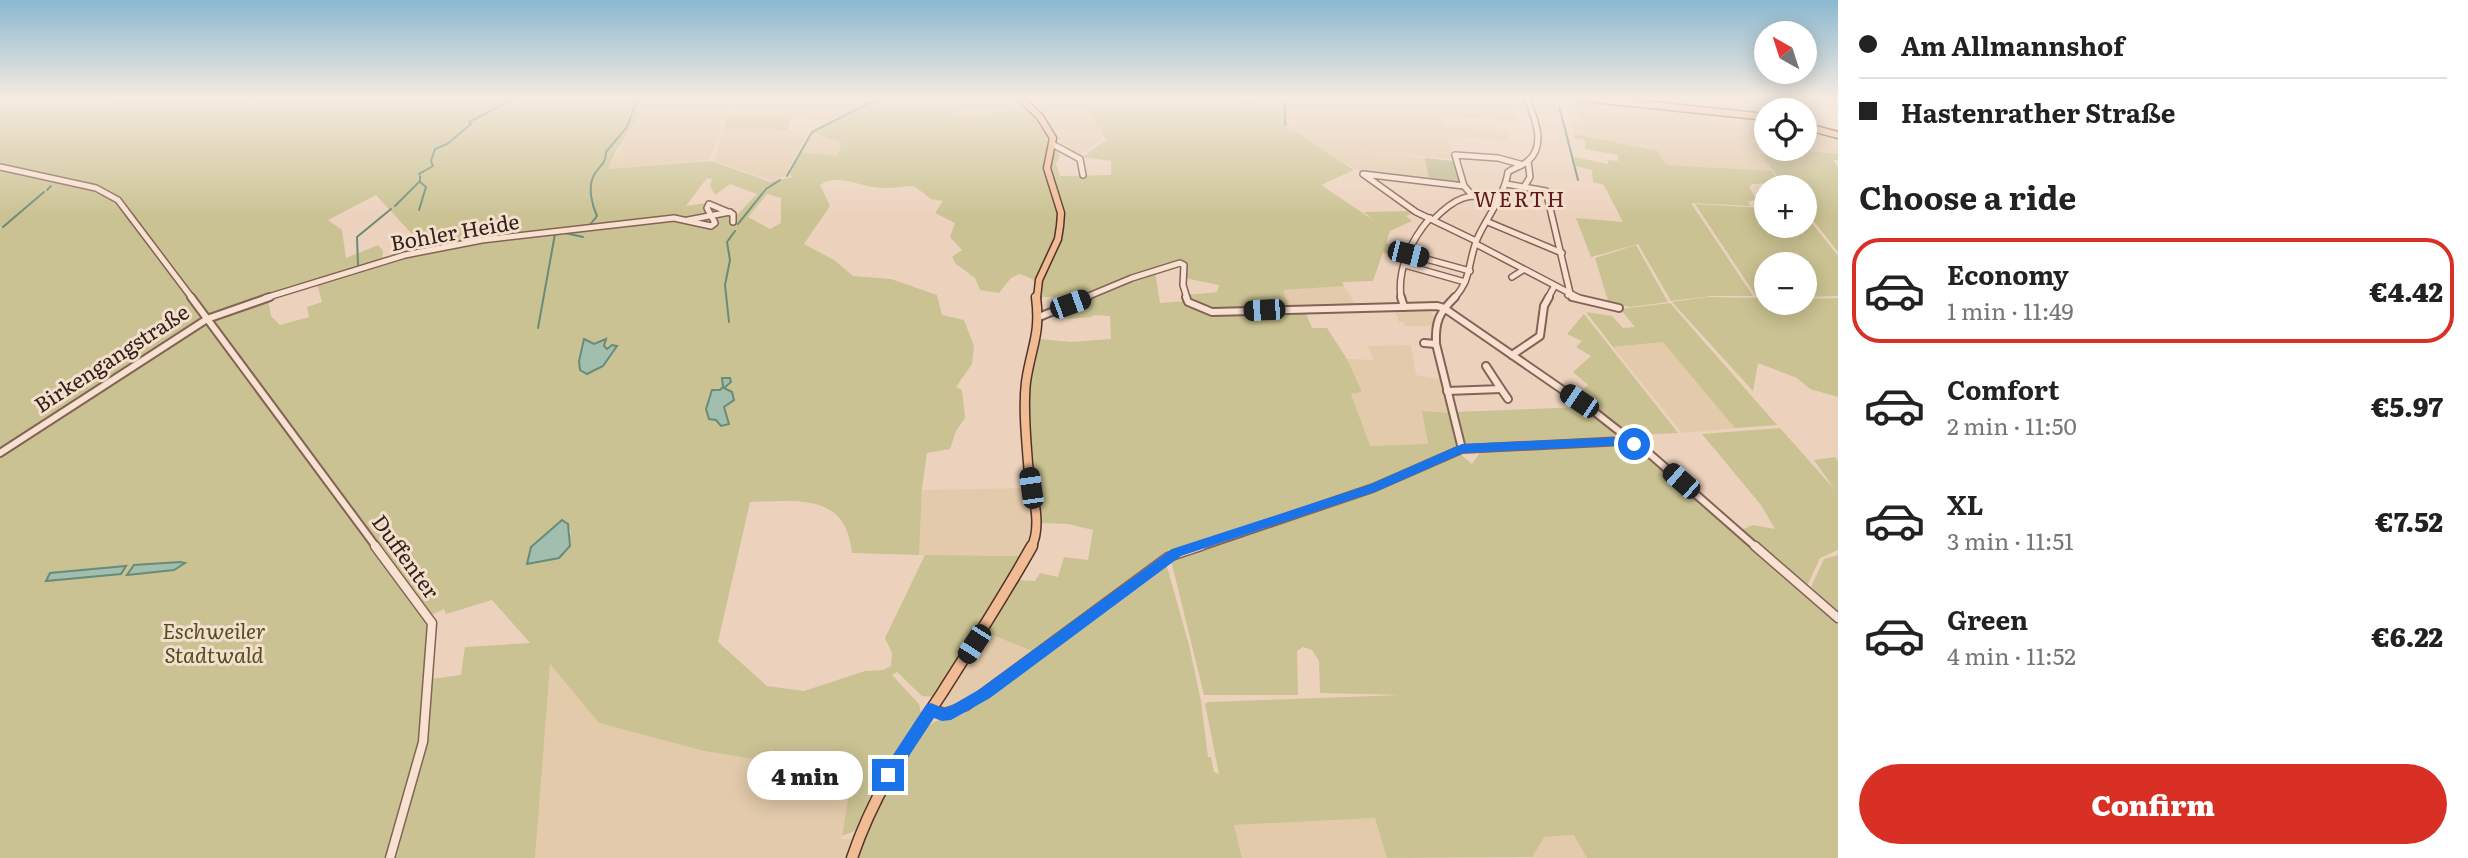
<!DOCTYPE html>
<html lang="en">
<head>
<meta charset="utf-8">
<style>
  :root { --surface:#fff; --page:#f2f2f2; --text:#222; --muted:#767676; --line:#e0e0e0; --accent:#d93025 }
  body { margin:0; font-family:Literata,serif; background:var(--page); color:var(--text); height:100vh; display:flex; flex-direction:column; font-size:26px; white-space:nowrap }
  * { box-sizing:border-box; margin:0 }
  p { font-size:23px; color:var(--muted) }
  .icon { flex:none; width:38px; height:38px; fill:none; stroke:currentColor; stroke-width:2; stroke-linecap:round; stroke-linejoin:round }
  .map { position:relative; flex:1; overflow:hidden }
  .sheet { display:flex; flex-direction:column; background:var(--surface); width:630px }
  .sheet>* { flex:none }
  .guide { display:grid; align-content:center; height:154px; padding:0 21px; background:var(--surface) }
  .needle { width:46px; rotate:321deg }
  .tools { position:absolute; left:1754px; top:21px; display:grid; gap:14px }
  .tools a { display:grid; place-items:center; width:63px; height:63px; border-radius:50%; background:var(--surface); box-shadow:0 4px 18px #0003; font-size:35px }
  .end { position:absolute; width:32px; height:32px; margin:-16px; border:9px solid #1a73e8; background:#fff; box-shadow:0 0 0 4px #fff }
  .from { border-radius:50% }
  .bubble { position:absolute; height:49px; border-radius:24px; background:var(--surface); box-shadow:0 4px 18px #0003; font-size:23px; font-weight:800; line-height:49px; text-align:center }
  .car { position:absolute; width:21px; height:42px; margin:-21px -10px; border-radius:9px; box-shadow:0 0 5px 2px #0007; background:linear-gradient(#222 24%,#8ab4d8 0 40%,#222 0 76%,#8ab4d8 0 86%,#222 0) }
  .guide b { display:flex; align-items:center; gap:24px; height:66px; font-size:26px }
  .guide b+b { border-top:2px solid var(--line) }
  .guide i { width:18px; height:18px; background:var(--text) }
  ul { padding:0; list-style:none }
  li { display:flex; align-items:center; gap:21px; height:105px; margin:0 14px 10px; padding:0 7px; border:4px solid transparent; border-radius:28px }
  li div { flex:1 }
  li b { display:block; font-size:26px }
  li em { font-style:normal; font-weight:800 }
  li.selected { border-color:var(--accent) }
  li>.icon { width:63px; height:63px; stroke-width:1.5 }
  h2 { padding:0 21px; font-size:32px; line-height:84px }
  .button { display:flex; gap:14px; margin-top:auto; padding:14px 21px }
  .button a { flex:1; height:80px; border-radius:42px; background:var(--accent); color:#fff; font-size:28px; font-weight:800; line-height:80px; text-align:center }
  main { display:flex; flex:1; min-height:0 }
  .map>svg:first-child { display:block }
  .farmland { fill:#e2caab }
  .green { fill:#cac292; fill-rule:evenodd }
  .cemetery { fill:#beb891 }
  .water { fill:#a1beae; stroke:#698b79; stroke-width:2 }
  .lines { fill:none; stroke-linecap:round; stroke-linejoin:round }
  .stream { stroke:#698b79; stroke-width:2 }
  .minor-far2-casing { stroke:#846357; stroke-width:8 }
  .minor-far1-casing { stroke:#846357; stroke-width:10 }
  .minor-casing { stroke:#846357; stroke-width:11 }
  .major-far2-casing { stroke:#51332b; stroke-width:9 }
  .major-far1-casing { stroke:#51332b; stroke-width:11 }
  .major-casing { stroke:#51332b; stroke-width:13 }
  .minor-far2 { stroke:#f8e1d0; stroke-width:5 }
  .minor-far1 { stroke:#f8e1d0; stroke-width:6 }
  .minor { stroke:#f8e1d0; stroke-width:8 }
  .major-far2 { stroke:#f1bb94; stroke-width:6 }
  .major-far1 { stroke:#f1bb94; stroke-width:8 }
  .major { stroke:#f1bb94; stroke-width:10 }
  .route { fill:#1a73e8 }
  .labels { text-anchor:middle; stroke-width:6; stroke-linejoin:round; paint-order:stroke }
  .far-quarter-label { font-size:21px; letter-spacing:2px; fill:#5f1b1f; stroke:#f4decc }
  .street-label { font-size:21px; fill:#33211b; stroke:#f4decc }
  .park-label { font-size:21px; font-style:italic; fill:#4f4f22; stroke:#f4decc }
</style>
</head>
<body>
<main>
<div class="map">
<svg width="1838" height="858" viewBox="0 0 1838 858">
  <rect width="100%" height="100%" fill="#ecd2bd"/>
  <!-- farmland -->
  <g class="farmland">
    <polygon points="651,98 731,98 710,160 608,169 640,114 638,100"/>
    <polygon points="734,98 831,98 869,101 830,121 728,114"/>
    <polygon points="964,98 1017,98 1030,110 956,117 958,104"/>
    <polygon points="1026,98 1078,98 1104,139 1079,155 1060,143 1039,111"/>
    <polygon points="1288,98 1507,98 1511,102 1495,100 1495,103 1512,105 1517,121 1442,116 1446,126 1508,131 1507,141 1447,136 1453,159 1348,150 1425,158 1429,180 1356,170 1290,128 1287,116"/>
    <polygon points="1601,98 1767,98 1774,110 1766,110 1766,116"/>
    <polygon points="1788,98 1802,99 1813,105 1829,131 1804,125 1804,110 1795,110"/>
    <polygon points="1574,100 1735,115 1772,171 1666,165 1656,149 1574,134 1570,121 1581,122"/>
    <polygon points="1737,114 1766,119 1766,149 1790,149 1762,156"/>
    <polygon points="1804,127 1838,136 1838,154 1800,149 1804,149"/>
    <polygon points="723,128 787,130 808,132 785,176 773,181 714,161"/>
    <polygon points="811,132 843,143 837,156 800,152"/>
    <polygon points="1344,286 1356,305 1289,308 1282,290"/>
    <polygon points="1427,307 1435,318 1433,326 1405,326 1403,322 1399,322 1394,309"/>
    <polygon points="1663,342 1735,428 1682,433 1613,347"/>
    <polygon points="1411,345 1416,375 1440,379 1450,413 1422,411 1428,445 1369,446 1351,393 1362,392 1347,359 1374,360 1368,346"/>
    <polygon points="1028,488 1034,522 1025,556 919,555 922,490"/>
    <polygon points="987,633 1035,652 965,703 949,711 942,709 940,705"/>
    <polygon points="549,663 599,723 704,751 767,761 852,781 841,839 854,839 848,858 535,858"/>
    <polygon points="1376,818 1387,858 1242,858 1234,825"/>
    <polygon points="1575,835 1587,858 1530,858 1544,837"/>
  </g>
  <!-- green -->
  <g class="green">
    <path d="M0,98L638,100L640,114L616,151L608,169L711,161L770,182L792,177L790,174L800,152L837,156L842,143L811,132L878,98H962L955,107V117L1029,110L1050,138V149L1055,150L1058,146L1061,149L1057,151L1060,154L1056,164L1060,176L1111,175V161L1083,157L1106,140L1079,98H1234L1283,107V98H1286L1288,127L1284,128L1295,131L1354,170L1321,185L1373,220L1364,212L1411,211L1414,213L1406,216L1412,221L1390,231L1386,243L1408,250L1406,259L1383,252L1373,281L1342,282L1344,286L1283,290L1289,308L1211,311L1192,305L1187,295L1217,292L1219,285L1184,278L1185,262L1155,272L1160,303L1186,301C1204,321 1277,311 1305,311L1312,328H1327L1347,359L1362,392L1351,394L1370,446L1428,444L1422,411L1450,413L1459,445L1418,467L1373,486L1173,551L1035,652L987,633L1019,580L1035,581L1040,573L1058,577L1064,557L1088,560L1093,530L1068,524L1041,523L1030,435V383L1039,339L1071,342L1111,339L1110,316L1093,315L1092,317L1067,319L1060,313L1061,303L1071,302V296L1042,297C1043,282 1032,278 1019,274L1011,278L999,293L980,290L975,278L956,264L952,257L962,250L950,237L955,223L935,213L943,201L931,199L914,186C904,186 895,188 885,188C863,189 839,172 820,185L830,206L804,244L834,260L853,276L891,279L937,295L942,315L964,320L974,346L972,364L956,387L962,390L965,418L956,431L950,449L927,453L922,488L919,555L852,553C846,492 797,501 750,502L718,642L767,686L804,691L865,671L883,670L891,666L892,653L885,638L925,555L1025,556L936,697L922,696L897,672L892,675L919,704L922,716L884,773L857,830L842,836L851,781L767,761L704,751L599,723L550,664L535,858H392L421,758L431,679L461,675L465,647L530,643L492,600L446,614L444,609L425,618L428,624L420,742L387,858H0ZM707,178L712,179L710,186L715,195L730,184L757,194L738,214L713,202L686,206ZM767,194L781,198V223L770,229L748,217ZM376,195L422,245L382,260L383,251L378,245L346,258L342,230L328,220ZM317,284L322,302L307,307L309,317L280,325L271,316L268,299ZM562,520L568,524L571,533L559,558L527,563Z"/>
    <polygon points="728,114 791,118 787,130 723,128"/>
    <polygon points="1574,134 1657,150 1666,165 1772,171 1781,183 1752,184 1749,187 1756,199 1748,202 1750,206 1691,203 1753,296 1711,296 1671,301 1638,244 1591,257 1576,218 1623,222 1604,185 1593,182 1592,170 1576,166 1574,157 1608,164 1608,160 1618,161 1618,155 1585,149 1585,140 1574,138"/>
    <polygon points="1790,149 1838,154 1838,160 1833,160 1838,167 1838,252 1804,209 1804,195 1810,192 1803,184 1781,181 1762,156"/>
    <polygon points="1695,204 1766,208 1766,226 1804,226 1804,213 1838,256 1838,296 1804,297 1804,264 1766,264 1766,297 1756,296"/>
    <polygon points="1636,245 1668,302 1630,307 1609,304 1595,258"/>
    <polygon points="1707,297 1766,298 1766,303 1804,303 1804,299 1838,298 1838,397 1810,389 1797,378 1758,363 1753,391 1672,302"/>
    <polygon points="1670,303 1777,425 1735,428 1663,342 1613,347 1586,312 1612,316 1623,328 1635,327 1620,309"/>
    <polygon points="1584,314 1678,433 1631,435 1575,396 1588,385 1573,372 1591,356 1576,347 1582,341 1567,334"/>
    <polygon points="1584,407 1629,439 1468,447 1464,444 1455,412"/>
    <polygon points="1780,428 1835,490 1814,460 1835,457 1838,461 1838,550 1820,558 1807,586 1741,530 1753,525 1775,529 1761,505 1702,434"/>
    <path d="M1624,443L1639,449L1654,459L1838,623V858H1587L1574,835L1544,837L1532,857L1387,858L1375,818L1234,825L1242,858H856L870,819L925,729L934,722L968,707L1166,563L1189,645L1201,701L1208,757H1211L1214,772L1219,774L1205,704L1208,702L1401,695L1320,693L1319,661L1312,650L1303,647L1297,651L1298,695H1204L1171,560C1239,536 1307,513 1375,490C1405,480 1430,464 1459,453L1472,464L1479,454V450Z"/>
    <polygon points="1838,555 1838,612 1811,587 1824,559"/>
  </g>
  <!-- cemetery -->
  <polygon class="cemetery" points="1425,158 1454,161 1462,183 1429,180"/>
  <!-- water -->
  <g class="water">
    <polygon points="584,339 594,344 606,339 604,346 607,349 612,345 617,346 603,366 587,374 580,370 579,361"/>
    <polygon points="722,378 730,378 731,382 724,388 732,392 734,400 724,407 729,424 721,426 716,420 709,419 706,409 712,390 720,390 723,387"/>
    <polygon points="562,520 568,524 570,546 559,558 527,564 531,547"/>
    <polygon points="180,562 185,563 174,570 127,575 134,565"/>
    <polygon points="126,566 121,574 46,581 50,573"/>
  </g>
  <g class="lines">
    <!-- stream -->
    <g class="stream">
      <polyline points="1285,98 1285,125"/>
      <polyline points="507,103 512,98"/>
      <polyline points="1559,107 1566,132"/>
      <polyline points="1566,133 1578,180"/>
      <polyline points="419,174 433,166 431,161 435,149 447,144 471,124 469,122 504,104"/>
      <polyline points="787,176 812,132 879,98"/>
      <polyline points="47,190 51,186"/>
      <polyline points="395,206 419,182"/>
      <polyline points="419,210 426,187 420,182 420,176"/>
      <polyline points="738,224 766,189 780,180"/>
      <path d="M589,226L597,216C592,205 588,189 593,177C598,166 606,165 606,152L627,127L637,100"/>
      <polyline points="3,227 44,192"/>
      <polyline points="565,233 583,237"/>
      <polyline points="358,265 357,237 391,209"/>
      <polyline points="729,322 725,285 730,260 727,242 735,231"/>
      <polyline points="538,328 555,234"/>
    </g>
    <!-- minor-far2 casing -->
    <g class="minor-far2-casing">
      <g id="minor-far2">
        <polyline points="1054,145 1080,159 1083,175"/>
        <polyline points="0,167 96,188 118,200 192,298"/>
        <polyline points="1506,184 1546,191 1570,293 1568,295"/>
        <polyline points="1464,186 1363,174 1416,212 1476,241"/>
        <polyline points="1524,187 1530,177 1528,161"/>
        <polyline points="1473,196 1464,186 1455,155 1498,158 1520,164"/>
        <path d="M1434,219C1456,197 1467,193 1499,197"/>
        <polyline points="688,220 730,212"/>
        <polyline points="1488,222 1562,253"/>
        <polyline points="1476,244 1579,298"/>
        <polyline points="1408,254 1470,271"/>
        <polyline points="1405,265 1465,282"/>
        <polyline points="1512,277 1523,270"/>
        <polyline points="265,298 405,255 482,240 674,218 711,226 715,223 707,208 709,204 733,214 733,222"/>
        <polyline points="1084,298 1132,278 1180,263 1184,265 1183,285 1187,298"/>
        <path d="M1401,298C1397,269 1411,240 1430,218"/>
        <path d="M1454,298C1472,280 1468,259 1478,237C1488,215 1504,197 1508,172C1514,168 1522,166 1528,161C1547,145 1534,117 1527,98"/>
        <polyline points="1548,298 1554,287"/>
      </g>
    </g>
    <!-- minor-far1 casing -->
    <g class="minor-far1-casing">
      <g id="minor-far1">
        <polyline points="191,297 377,548"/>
        <polyline points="1186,297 1188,302 1212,312 1437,306 1444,308 1596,413 1633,442"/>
        <polyline points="1401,297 1404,307"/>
        <path d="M1455,297C1439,313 1435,321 1436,344L1462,449"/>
        <polyline points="1572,297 1619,308"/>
        <polyline points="1039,317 1088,297"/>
        <polyline points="1424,343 1436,344"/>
        <polyline points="1512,355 1540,336 1544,306 1549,297"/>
        <polyline points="1501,389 1508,399"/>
        <polyline points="1447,391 1501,389 1486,366"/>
        <polyline points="0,453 207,319 270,297"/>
        <polyline points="1196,548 1373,488 1462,449 1624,441 1643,448 1757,548"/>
      </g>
    </g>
    <!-- minor casing -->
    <g class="minor-casing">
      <g id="minor">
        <polyline points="375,546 432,623 423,742 390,858"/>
        <polyline points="1755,546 1838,618"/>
        <polyline points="931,709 945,713 966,706 1168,557 1201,546"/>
      </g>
    </g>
    <!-- major-far2 casing -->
    <g class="major-far2-casing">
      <g id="major-far2">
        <polyline points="1020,98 1040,117 1053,138 1047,168 1061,213 1060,226 1058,239 1039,280 1037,298"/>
        <polyline points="1584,98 1766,117"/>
        <polyline points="1804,126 1838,135"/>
      </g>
    </g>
    <!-- major-far1 casing -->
    <g class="major-far1-casing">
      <path id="major-far1" d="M1031,548C1044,523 1030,489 1028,463C1026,437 1023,407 1026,382C1031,347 1041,335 1036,297"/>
    </g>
    <!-- major casing -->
    <g class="major-casing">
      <path id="major" d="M852,858C874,793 905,749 942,693C973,644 1004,596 1032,546"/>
    </g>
    <!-- minor-far2 -->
    <use href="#minor-far2" class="minor-far2"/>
    <!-- minor-far1 -->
    <use href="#minor-far1" class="minor-far1"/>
    <!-- minor -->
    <use href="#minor" class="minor"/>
    <!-- major-far2 -->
    <use href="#major-far2" class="major-far2"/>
    <!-- major-far1 -->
    <use href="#major-far1" class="major-far1"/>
    <!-- major -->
    <use href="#major" class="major"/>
  </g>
  <!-- sky -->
  <linearGradient id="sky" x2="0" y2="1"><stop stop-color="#8bb8d1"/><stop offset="0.45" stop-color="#f6ebe1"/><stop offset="1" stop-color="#f6ebe1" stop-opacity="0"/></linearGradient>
  <rect width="1838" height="218" fill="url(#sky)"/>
  <!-- route -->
  <polygon class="route" points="1624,437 1638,441 1638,447 1624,445 1463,453 1377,491 1181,556 990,698 951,720 942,721 934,718 893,780 888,782 883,780 880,775 883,770 926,705 931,703 943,708 949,707 980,689 1172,549 1369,485 1462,444"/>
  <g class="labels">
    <!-- far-quarter labels -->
    <g class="far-quarter-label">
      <text x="1520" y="207">WERTH</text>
    </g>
    <!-- street labels -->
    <g class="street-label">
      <text transform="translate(455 233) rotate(-10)" y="7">Bohler Heide</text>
      <text transform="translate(112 359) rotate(-33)" y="7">Birkengangstraße</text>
      <text transform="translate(405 557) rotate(54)" y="7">Duffenter</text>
    </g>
    <!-- park labels -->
    <g class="park-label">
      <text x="214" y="639">Eschweiler<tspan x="214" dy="24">Stadtwald</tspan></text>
    </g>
  </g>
</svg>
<div class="tools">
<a><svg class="needle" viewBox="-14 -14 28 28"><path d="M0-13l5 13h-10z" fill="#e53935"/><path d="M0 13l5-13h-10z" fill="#767676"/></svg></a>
<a><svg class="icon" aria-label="locate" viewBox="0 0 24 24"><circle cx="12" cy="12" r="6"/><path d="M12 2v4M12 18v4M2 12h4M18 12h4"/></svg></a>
<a>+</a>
<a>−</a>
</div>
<i class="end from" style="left:1634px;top:444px"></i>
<i class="end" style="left:888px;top:775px"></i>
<div class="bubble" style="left:747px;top:751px;width:116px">4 min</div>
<i class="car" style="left:1408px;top:254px;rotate:104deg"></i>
<i class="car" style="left:1070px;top:304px;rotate:70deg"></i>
<i class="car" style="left:1264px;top:310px;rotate:267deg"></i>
<i class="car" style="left:1579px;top:401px;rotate:304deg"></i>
<i class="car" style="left:1681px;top:481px;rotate:311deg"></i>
<i class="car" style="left:1031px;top:488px;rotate:352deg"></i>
<i class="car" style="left:974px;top:644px;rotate:213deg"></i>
</div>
<section class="sheet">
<div class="guide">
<b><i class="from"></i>Am Allmannshof</b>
<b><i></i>Hastenrather Straße</b>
</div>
<h2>Choose a ride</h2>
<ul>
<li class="selected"><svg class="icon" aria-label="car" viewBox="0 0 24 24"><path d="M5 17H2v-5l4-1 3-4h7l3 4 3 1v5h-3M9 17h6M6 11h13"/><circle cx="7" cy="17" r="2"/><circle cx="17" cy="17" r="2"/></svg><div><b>Economy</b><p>1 min · 11:49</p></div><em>€4.42</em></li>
<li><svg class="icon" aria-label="car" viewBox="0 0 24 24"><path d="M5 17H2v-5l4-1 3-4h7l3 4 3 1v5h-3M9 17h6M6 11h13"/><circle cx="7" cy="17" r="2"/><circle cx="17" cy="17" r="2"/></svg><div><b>Comfort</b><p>2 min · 11:50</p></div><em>€5.97</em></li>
<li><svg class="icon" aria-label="car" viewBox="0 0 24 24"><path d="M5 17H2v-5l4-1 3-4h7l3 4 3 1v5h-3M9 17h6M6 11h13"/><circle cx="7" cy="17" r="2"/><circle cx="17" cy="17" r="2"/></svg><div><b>XL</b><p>3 min · 11:51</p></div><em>€7.52</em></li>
<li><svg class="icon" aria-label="car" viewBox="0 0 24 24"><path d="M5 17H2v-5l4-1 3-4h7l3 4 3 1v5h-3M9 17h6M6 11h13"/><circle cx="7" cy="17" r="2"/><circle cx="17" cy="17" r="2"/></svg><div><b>Green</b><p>4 min · 11:52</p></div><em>€6.22</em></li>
</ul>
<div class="button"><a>Confirm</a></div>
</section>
</main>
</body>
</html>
